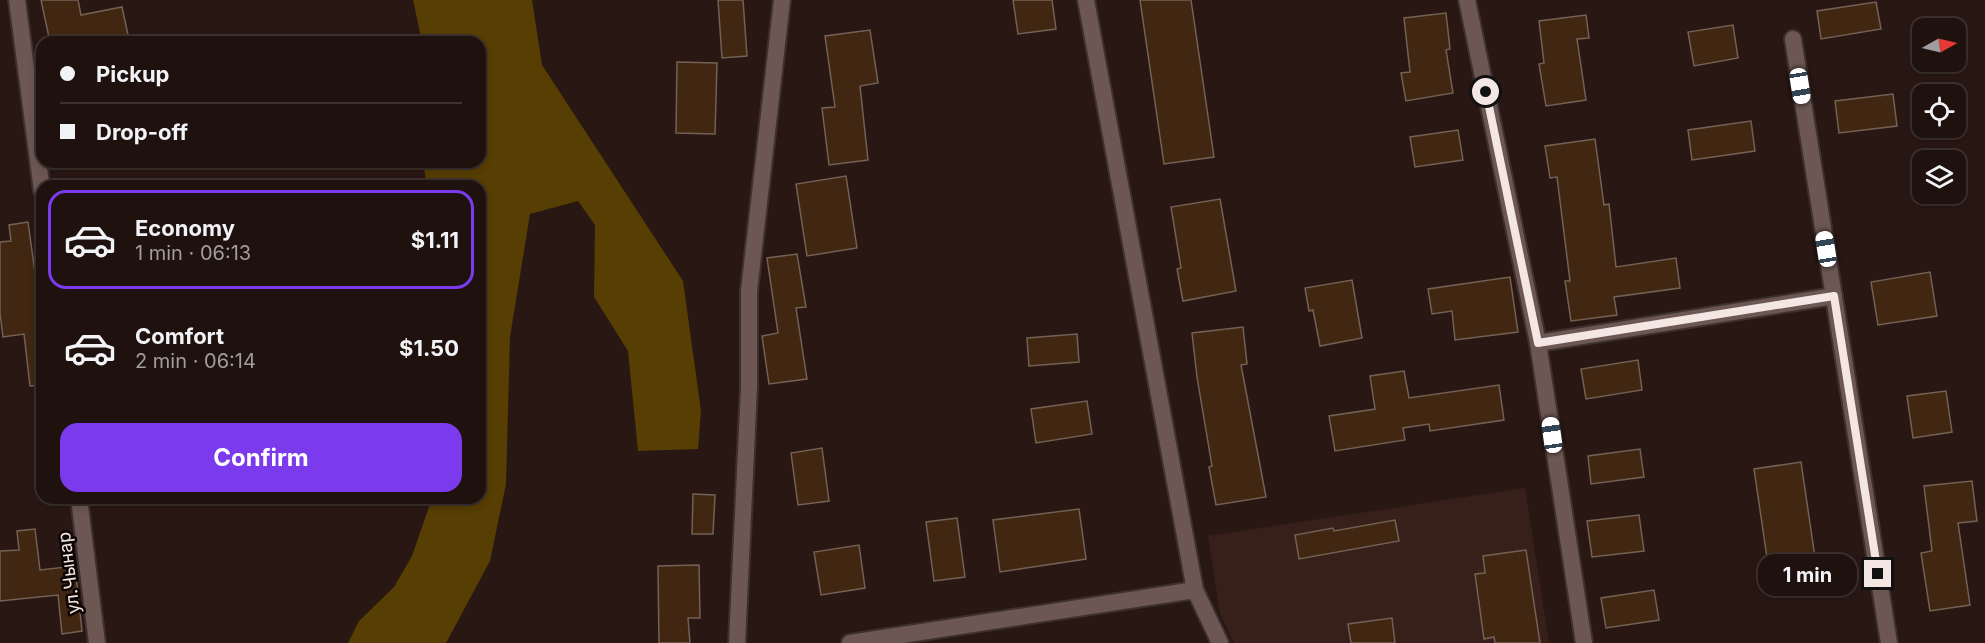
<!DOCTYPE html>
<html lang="en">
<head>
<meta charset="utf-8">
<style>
  :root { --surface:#1f110e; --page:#271a17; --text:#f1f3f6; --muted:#a19d9e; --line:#3c312e; --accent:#7c3aed }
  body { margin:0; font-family:Inter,sans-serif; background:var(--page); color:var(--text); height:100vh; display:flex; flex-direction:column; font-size:22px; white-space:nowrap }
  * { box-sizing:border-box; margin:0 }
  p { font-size:20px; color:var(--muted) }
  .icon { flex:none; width:33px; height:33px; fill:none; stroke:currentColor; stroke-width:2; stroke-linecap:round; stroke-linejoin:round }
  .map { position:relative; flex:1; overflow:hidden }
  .panel { position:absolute; left:36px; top:180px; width:450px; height:324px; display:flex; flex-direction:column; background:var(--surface); border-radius:18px; box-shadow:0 3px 9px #0003,0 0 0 2px var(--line) }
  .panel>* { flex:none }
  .hud { position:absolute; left:36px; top:36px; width:450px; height:132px; border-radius:18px; box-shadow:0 3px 9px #0003,0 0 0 2px var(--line); display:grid; align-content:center; height:132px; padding:0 24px; background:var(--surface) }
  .needle { width:39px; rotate:82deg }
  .fabs { position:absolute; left:1912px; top:18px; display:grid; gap:12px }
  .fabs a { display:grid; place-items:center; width:54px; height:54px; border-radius:12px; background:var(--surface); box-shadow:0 3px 9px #0003,0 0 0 2px var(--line); font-size:30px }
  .end { position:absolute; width:27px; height:27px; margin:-14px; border:8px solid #f3e6e3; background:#111; box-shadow:0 0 0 3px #111 }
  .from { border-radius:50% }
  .bubble { position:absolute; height:42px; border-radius:18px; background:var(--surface); box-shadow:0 3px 9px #0003,0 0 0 2px var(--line); font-size:20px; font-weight:700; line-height:42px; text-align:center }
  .car { position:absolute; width:18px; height:36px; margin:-18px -9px; border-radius:8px; box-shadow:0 0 4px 2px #0007; background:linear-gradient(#fff 24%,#345 0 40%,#fff 0 76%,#345 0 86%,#fff 0) }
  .hud b { display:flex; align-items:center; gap:21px; height:57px; font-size:22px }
  .hud b+b { border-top:2px solid var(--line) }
  .hud i { width:15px; height:15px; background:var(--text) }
  ul { padding:10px 0 0; list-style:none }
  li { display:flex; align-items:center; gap:18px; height:99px; margin:0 12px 9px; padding:0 12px; border:3px solid transparent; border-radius:18px }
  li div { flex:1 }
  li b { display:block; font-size:22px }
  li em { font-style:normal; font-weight:700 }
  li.active { border-color:var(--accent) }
  li>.icon { width:54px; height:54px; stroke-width:1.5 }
  .button { display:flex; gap:12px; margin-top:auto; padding:12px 24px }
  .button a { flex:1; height:69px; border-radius:18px; background:var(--accent); color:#fff; font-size:24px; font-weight:700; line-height:69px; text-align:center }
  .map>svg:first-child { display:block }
  .built { fill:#38201a }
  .forest { fill:#573e02 }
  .building { fill:#412711; stroke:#736155; stroke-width:1.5 }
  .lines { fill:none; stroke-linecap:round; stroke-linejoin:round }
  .minor-casing { stroke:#3d302f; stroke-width:20 }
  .minor { stroke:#6d5752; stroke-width:16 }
  .route { stroke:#f3e6e3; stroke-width:8 }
  .labels { text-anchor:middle; stroke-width:5; stroke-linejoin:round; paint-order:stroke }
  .street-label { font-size:18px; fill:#f3e6e3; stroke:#0c0504 }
</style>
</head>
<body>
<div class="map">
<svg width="1985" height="643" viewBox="0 0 1985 643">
  <rect width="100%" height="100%" fill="#291713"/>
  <!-- built -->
  <polygon class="built" points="1525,488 1549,643 1234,643 1220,614 1208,536"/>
  <!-- forest -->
  <polygon class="forest" points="413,0 532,0 542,65 683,281 701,411 698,449 638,451 628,351 594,297 595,225 578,201 530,214 510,337 506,484 490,561 446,643 348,643 359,621 394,587 412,556 432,498 480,498 480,186 427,186 423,162 480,162 480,42 422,42"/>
  <!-- building -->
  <g class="building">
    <polygon points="41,0 78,0 81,15 122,7 128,35 96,42 50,42"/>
    <polygon points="718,0 743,0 747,56 722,58"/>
    <polygon points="1013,0 1052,0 1056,29 1018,34"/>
    <polygon points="1140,0 1191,0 1214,157 1164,164"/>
    <polygon points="1876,2 1881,29 1821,39 1817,11"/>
    <polygon points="1446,13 1450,49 1446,50 1453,93 1406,101 1401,73 1410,72 1404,18"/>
    <polygon points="1586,15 1589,38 1577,39 1586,100 1546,106 1539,64 1544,63 1539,21"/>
    <polygon points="1733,25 1738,58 1694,66 1688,32"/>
    <polygon points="870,30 878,83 860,86 868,160 829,165 822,108 835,107 825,36"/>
    <polygon points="677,62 717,63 715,134 676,133"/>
    <polygon points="1893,94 1897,126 1839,133 1835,101"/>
    <polygon points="1751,121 1755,151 1692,160 1688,130"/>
    <polygon points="1458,130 1463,160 1415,167 1410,137"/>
    <polygon points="1595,139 1604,205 1609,204 1616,267 1676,258 1680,288 1614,297 1617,315 1571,321 1565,281 1570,281 1557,177 1550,178 1545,146"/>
    <polygon points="846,176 857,248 807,256 796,184"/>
    <polygon points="1220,199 1236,291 1183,301 1177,269 1181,268 1171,207"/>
    <polygon points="28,222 42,323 42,385 30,386 24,334 3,337 0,313 0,242 11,241 9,225"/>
    <polygon points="797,254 806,307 796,308 807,379 769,384 762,336 778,333 767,258"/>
    <polygon points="1930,272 1937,316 1878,325 1871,282"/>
    <polygon points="1510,277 1518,332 1455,340 1452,311 1432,314 1428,289"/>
    <polygon points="1352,280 1362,338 1320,346 1313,310 1309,311 1305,288"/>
    <polygon points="1243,327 1247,364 1241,365 1266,497 1216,505 1209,467 1212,466 1197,377 1192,333"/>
    <polygon points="1077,334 1079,362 1029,366 1027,338"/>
    <polygon points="1638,360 1642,390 1586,399 1581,369"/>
    <polygon points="1404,371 1409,398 1499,385 1504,420 1430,431 1429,424 1403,428 1405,440 1335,451 1329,416 1375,409 1370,376"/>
    <polygon points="1946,391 1952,432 1913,438 1907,396"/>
    <polygon points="1087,401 1092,434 1036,443 1031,409"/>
    <polygon points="822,448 829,501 798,505 791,453"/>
    <polygon points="1640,449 1644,477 1591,484 1588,456"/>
    <polygon points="1801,462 1817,571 1770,578 1754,469"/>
    <polygon points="1972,481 1977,521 1958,523 1970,605 1930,611 1921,553 1932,551 1924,486"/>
    <polygon points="693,494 715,495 713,534 692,534"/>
    <polygon points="1079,509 1086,559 1000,572 993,520"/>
    <polygon points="1639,515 1644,551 1592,557 1587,521"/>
    <polygon points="957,518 965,577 934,581 926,522"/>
    <polygon points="1395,520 1399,541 1299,559 1295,535 1333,528 1334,531"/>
    <polygon points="35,529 40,570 75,566 82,631 62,634 58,595 0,601 0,551 19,550 17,531"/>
    <polygon points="859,545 865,588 821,595 814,552"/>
    <polygon points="1526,550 1540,643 1495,643 1494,637 1484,639 1475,574 1485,573 1483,556"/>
    <polygon points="699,565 700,618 688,618 690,643 659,643 658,566"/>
    <polygon points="1654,590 1659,620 1606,628 1601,598"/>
    <polygon points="1392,618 1395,643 1351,643 1348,624"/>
  </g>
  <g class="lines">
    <!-- minor casing -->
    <g class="minor-casing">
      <g id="minor">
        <polyline points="17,0 42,191"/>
        <polyline points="1086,0 1195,590 1220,643"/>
        <polyline points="1467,0 1538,343 1584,643"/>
        <polyline points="1793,39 1889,643"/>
        <polyline points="1538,343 1834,296"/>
        <polyline points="79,498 97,643"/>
        <polyline points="737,643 749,387 749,291 782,0"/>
        <polyline points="850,643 1195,590"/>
      </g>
    </g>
    <!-- minor -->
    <use href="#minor" class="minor"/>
  </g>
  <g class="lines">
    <!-- route -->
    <polyline class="route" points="1486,92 1538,343 1834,296 1878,574"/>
  </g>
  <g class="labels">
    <!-- street labels -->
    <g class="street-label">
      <text transform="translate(69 573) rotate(-97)" y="6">ул.Чынар</text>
    </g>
  </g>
</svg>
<div class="fabs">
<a><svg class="needle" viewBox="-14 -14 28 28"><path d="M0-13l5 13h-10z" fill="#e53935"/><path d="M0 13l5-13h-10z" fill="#a19d9e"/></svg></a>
<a><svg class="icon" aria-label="locate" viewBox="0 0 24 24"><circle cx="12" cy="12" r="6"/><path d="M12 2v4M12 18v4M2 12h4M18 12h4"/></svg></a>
<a><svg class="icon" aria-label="layers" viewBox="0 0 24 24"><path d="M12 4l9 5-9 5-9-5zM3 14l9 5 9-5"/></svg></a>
</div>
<i class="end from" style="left:1486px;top:92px"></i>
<i class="end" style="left:1878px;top:574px"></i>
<div class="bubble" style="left:1758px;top:554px;width:99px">1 min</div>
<i class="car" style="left:1800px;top:86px;rotate:171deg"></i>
<i class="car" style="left:1826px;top:249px;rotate:351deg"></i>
<i class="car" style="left:1552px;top:435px;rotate:352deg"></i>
<div class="hud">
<b><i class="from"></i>Pickup</b>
<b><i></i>Drop-off</b>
</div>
<section class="panel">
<ul>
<li class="active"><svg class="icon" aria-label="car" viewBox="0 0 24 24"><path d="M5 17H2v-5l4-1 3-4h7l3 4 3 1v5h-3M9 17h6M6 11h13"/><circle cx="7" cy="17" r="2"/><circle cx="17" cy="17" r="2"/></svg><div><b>Economy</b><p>1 min · 06:13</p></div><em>$1.11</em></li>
<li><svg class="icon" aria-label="car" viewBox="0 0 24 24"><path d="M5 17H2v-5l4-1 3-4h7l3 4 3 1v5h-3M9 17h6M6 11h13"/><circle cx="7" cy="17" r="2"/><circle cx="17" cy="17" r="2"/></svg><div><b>Comfort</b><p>2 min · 06:14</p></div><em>$1.50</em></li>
</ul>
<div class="button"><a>Confirm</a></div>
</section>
</div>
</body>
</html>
